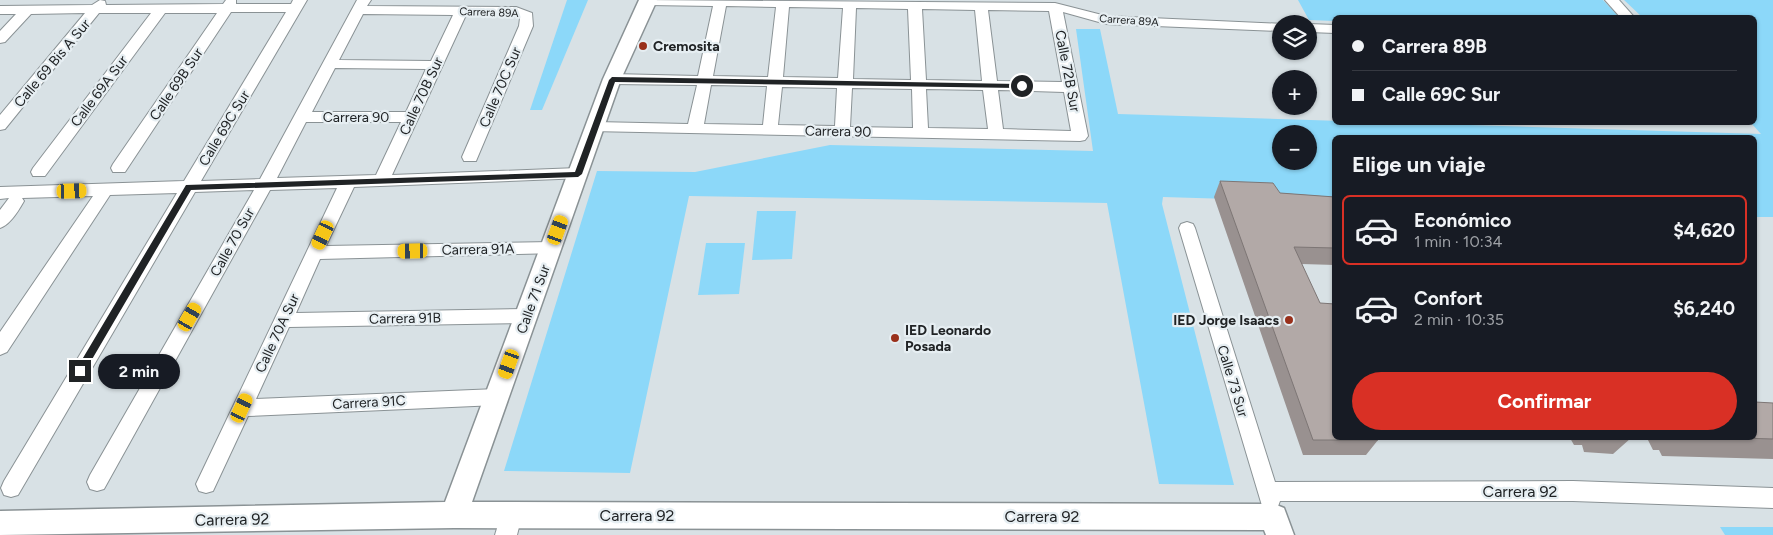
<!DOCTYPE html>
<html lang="es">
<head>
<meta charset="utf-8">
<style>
  :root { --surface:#171b24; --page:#242831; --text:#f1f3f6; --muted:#9ea1a6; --line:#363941; --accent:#d93025 }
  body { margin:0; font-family:Figtree,sans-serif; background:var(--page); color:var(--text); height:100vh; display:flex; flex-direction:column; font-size:19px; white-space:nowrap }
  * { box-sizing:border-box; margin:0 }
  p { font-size:16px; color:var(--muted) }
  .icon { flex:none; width:28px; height:28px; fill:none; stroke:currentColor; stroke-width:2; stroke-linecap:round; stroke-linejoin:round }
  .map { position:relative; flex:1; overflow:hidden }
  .details { position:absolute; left:1332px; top:135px; width:425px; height:305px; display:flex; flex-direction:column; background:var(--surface); border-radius:8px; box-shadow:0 1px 4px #0004 }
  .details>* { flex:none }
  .guide { position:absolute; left:1332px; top:15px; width:425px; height:110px; border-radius:8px; box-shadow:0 1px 4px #0004; display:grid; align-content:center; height:110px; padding:0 20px; background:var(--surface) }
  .controls { position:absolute; left:1272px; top:15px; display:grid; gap:10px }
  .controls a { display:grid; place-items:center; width:45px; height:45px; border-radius:50%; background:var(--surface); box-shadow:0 1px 4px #0004; font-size:25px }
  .end { position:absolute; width:22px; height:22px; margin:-11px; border:6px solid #202325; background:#fff; box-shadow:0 0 0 2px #fff }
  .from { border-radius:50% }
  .bubble { position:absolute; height:35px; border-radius:18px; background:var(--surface); box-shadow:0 1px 4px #0004; font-size:16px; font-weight:700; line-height:35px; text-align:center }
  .car { position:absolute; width:15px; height:30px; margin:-15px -8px; border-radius:6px; box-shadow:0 0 4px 1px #0007; background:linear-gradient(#f5c518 24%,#345 0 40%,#f5c518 0 76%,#345 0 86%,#f5c518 0) }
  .guide b { display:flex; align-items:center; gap:18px; height:48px; font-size:19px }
  .guide b+b { border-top:1px solid var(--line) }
  .guide i { width:12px; height:12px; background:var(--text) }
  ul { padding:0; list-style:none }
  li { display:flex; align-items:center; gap:15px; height:70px; margin:0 10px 8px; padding:0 10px; border:2px solid transparent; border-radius:8px }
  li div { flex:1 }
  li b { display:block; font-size:19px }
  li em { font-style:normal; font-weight:700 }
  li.current { border-color:var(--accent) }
  li>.icon { width:45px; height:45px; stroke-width:1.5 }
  h2 { padding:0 20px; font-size:22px; line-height:60px }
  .primary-button { display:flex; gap:10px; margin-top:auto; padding:10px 20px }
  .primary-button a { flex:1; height:58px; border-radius:30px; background:var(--accent); color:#fff; font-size:20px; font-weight:700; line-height:58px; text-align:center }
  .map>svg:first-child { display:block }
  .green { fill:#8cd8f9; fill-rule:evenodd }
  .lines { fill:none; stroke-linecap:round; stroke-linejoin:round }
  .minor-casing { stroke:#8a9295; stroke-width:2 }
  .tertiary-casing { stroke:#8a9295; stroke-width:3 }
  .minor { fill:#fff; fill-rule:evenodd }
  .tertiary { fill:#fff; fill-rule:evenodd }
  .wall { fill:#999190 }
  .building { fill:#b2a9a7; stroke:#7d7675 }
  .route { fill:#202325 }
  .poi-dot { fill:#99301b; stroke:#e6eef2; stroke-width:2 }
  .labels { text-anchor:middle; stroke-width:4.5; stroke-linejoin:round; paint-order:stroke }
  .far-street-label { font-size:11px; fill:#202325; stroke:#e6eef2 }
  .poi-label { font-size:14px; font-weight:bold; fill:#202325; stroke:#e6eef2; text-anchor:start }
  .street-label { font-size:14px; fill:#202325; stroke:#e6eef2 }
  .near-street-label { font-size:16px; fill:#202325; stroke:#e6eef2 }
</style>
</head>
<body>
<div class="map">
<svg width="1773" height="535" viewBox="0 0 1773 535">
  <rect width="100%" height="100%" fill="#d8e1e5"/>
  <!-- green -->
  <g class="green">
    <polygon points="567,0 588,0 542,110 530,110"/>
    <polygon points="1298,0 1603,0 1619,17 1335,18 1335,21 1309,20"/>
    <path d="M1624,0H1773V217H1755V138H1335V202L1163,197L1162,204L1234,485L1159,484L1107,203L689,196L630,473L504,471L597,171L695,172L830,145L1093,151L1076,29H1100L1118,114L1761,134L1751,123L1755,122V18L1642,17ZM1281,134H1309V161H1281Z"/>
    <polygon points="757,211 796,211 792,259 752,260"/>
    <polygon points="706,243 745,243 739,294 698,295"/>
    <polygon points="1720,527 1773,527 1773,535 1725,535"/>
  </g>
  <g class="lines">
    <!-- minor casing -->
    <g class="minor-casing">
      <g id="minor">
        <path d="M100,0L105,1L106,5L223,4L226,0H236V4H291L293,0H307L201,181L260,179L357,0H371L367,6L516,7L532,13L533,26L476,161H464L462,157L519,26L520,18L514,15H466L392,175L578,168L584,170L586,174L584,178L354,187L326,246L552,242L558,243L561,248L558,253L320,259L296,313L527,309L533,311L536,316L533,321L527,323L289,327L256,399L497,389L504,391L507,397L504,403L497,405L248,416L213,491L206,493L199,491L196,484L337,188L270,190L104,489L97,491L90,489L87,482L90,475L254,190L195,192L18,495L11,497L4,495L1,488L4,481L177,193L110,195L7,352L0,355V332L93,196L22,198L24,201C19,210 10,225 0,228V210L9,198L0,199V187L184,181L286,12H231L125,172H113L111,168L113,164L217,13H165L45,176H33L31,172L33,168L151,13H99L5,129L0,130V115L85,13L31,14L5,42L0,43V31L16,14H0V6L92,5ZM363,14L453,15L431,61L339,60ZM335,68L426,69L406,112H312ZM306,122H401L376,175L277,178Z"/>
        <path d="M642,0L1055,3L1106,16L1284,24H1281V31L1106,24L1063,12L1088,136L1085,140L1080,141L590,131L587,127L595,122L688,124L697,85L612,84L605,79L612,74L698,76L713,6L648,5L643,4ZM726,6L776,7L768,77L713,76ZM789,7L843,8L838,78L783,77ZM856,8L908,9L911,80L853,79ZM922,9L975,10L982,81L926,80ZM988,10L1049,11L1062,82L997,81ZM711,85L767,86L763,125L704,124ZM782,87L837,88L835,126L778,125ZM852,88L912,89L913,128L850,127ZM926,89L983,90L988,129L928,128ZM998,90L1064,92L1071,131L1003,129Z"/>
        <polygon points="1605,0 1619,0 1635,18 1621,18"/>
        <polygon points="1309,24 1335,25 1335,33 1309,32"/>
        <polygon points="1187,222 1193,224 1195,228 1275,482 1573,481 1773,488 1773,508 1573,501 1280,501 1277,509 1270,512 1263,509 1179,228 1181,224"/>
        <polygon points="511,505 519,508 522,515 517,535 495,535 503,508"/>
      </g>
    </g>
    <!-- tertiary casing -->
    <g class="tertiary-casing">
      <polygon id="tertiary" points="639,0 657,0 621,79 472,502 1274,504 1284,508 1294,535 1266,535 1264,530 454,528 0,535 0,511 445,502 603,79"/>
    </g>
    <!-- minor -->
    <use href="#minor" class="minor"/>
    <!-- tertiary -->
    <use href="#tertiary" class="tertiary"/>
  </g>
  <!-- wall -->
  <g class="wall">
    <polygon points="1220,181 1280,193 1335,197 1335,265 1302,264 1335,438 1378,440 1366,455 1303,455 1214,197"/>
    <polygon points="1773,403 1773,459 1662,456 1659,450 1653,450 1647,438 1755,438"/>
    <polygon points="1570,438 1631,438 1613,454 1584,452 1582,445 1574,445"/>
  </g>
  <!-- building -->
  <g class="building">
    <polygon points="1220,181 1273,183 1280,193 1335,197 1335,248 1294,247 1320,303 1335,304 1335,438 1377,438 1378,440 1313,440"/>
    <polygon points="1755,402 1773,403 1773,439 1741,438 1755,438"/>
  </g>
  <!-- route -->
  <polygon class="route" points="612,77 1022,84 1026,86 1022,88 615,82 582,174 578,177 191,190 84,373 77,373 77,368 186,185 575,172 609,80"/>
  <!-- markers -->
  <g class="poi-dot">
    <circle cx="643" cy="46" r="5"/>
    <circle cx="1289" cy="320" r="5"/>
    <circle cx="895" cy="338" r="5"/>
  </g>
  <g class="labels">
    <!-- far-street labels -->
    <g class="far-street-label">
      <text transform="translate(489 12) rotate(2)" y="4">Carrera 89A</text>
      <text transform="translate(1129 20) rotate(4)" y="4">Carrera 89A</text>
    </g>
    <!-- poi labels -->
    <g class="poi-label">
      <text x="653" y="51">Cremosita</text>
      <text x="1279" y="325" text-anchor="end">IED Jorge Isaacs</text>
      <text x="905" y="335">IED Leonardo<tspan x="905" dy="16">Posada</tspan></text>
    </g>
    <!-- street labels -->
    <g class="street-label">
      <text transform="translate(52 63) rotate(-50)" y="5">Calle 69 Bis A Sur</text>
      <text transform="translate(1068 71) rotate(79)" y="5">Calle 72B Sur</text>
      <text transform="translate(176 84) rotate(-56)" y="5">Calle 69B Sur</text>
      <text transform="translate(500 87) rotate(-67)" y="5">Calle 70C Sur</text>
      <text transform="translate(99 91) rotate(-53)" y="5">Calle 69A Sur</text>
      <text transform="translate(421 96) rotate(-65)" y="5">Calle 70B Sur</text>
      <text x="356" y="122">Carrera 90</text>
      <text transform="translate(224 128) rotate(-59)" y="5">Calle 69C Sur</text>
      <text transform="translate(838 131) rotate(1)" y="5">Carrera 90</text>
      <text transform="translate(232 242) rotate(-61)" y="5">Calle 70 Sur</text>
      <text transform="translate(478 249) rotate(-1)" y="5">Carrera 91A</text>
      <text transform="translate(533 299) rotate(-70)" y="5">Calle 71 Sur</text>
      <text transform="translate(405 318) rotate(-1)" y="5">Carrera 91B</text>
      <text transform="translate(277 333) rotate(-65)" y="5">Calle 70A Sur</text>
      <text transform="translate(1233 381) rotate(73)" y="5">Calle 73 Sur</text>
      <text transform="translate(369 402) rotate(-3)" y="5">Carrera 91C</text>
    </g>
    <!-- near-street labels -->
    <g class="near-street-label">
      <text x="1520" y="497">Carrera 92</text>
      <text x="637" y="521">Carrera 92</text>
      <text x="1042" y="522">Carrera 92</text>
      <text transform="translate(232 519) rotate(-1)" y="6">Carrera 92</text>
    </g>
  </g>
</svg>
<div class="controls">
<a><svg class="icon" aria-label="layers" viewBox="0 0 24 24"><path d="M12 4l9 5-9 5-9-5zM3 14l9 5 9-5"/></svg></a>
<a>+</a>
<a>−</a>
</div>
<i class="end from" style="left:1022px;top:86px"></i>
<i class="end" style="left:80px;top:371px"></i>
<div class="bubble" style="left:98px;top:354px;width:82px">2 min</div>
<i class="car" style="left:72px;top:191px;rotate:88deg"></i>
<i class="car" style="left:558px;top:230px;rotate:20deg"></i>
<i class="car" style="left:323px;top:235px;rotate:205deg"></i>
<i class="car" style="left:413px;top:251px;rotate:269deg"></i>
<i class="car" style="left:190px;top:317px;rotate:30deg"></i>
<i class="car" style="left:509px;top:364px;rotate:200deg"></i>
<i class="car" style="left:242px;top:408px;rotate:25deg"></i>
<div class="guide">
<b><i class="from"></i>Carrera 89B</b>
<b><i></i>Calle 69C Sur</b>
</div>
<section class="details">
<h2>Elige un viaje</h2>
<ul>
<li class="current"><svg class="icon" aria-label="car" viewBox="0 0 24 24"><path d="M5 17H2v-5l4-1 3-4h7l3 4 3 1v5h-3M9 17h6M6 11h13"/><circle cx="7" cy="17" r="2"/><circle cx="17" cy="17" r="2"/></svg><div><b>Económico</b><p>1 min · 10:34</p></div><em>$4,620</em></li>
<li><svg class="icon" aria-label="car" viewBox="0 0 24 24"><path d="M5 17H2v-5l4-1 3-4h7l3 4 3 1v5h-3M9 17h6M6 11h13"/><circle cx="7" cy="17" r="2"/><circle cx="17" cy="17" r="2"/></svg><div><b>Confort</b><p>2 min · 10:35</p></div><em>$6,240</em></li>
</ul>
<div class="primary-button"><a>Confirmar</a></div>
</section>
</div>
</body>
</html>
